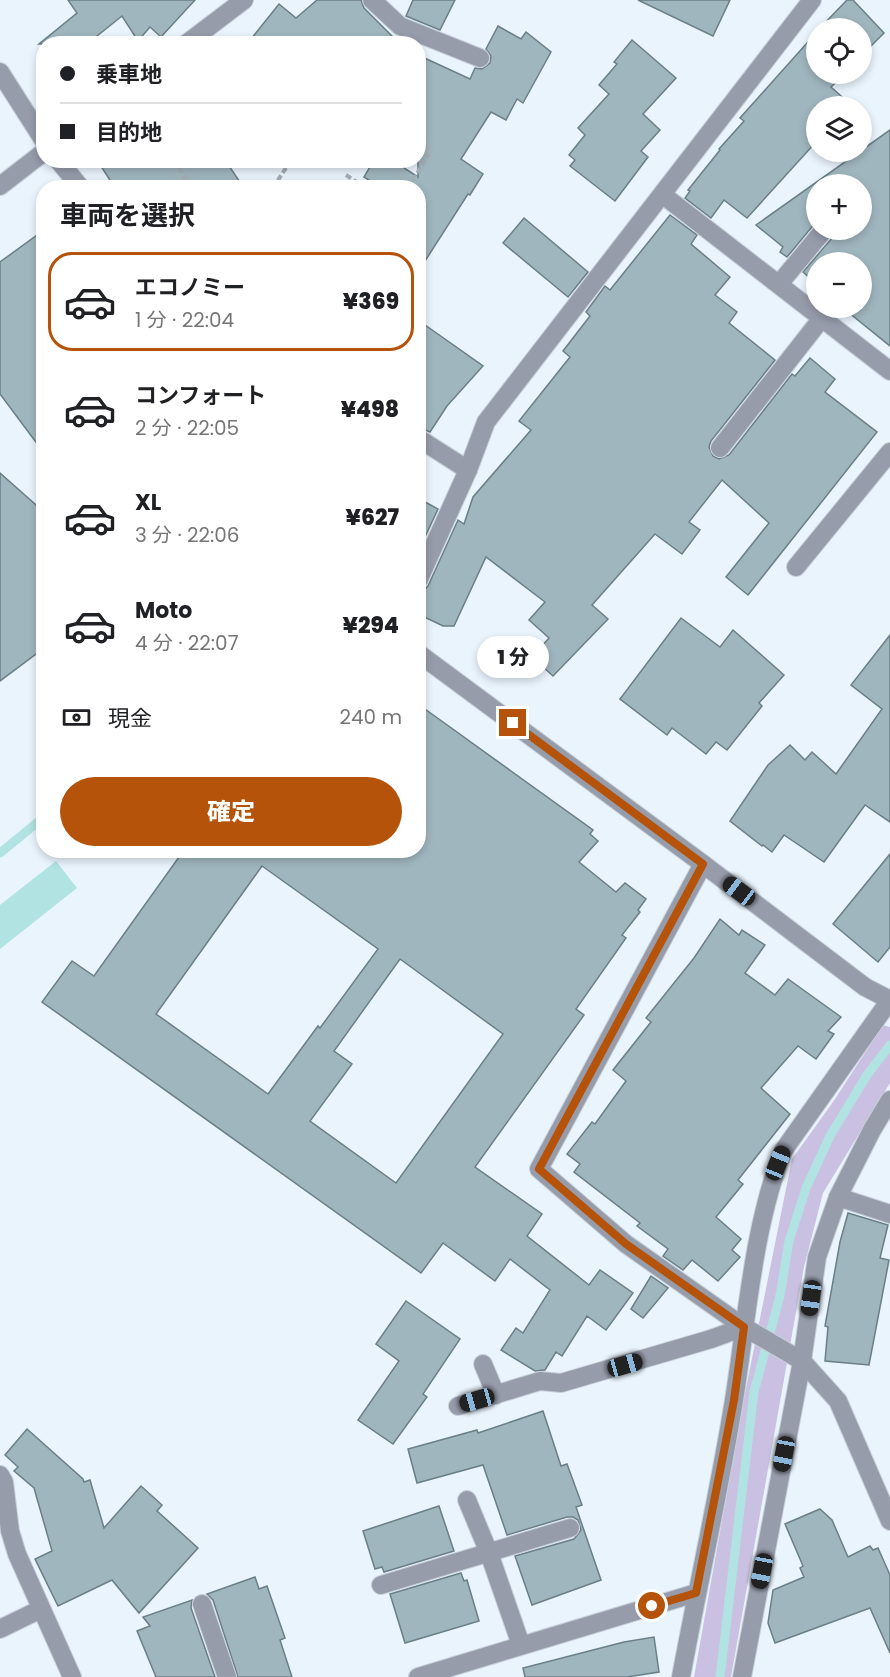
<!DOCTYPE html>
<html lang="ja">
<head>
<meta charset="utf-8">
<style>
  :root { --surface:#fff; --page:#f2f2f2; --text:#202124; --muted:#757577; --line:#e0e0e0; --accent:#b45309 }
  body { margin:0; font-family:Poppins,"Noto Sans JP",sans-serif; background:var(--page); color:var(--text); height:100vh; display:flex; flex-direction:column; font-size:22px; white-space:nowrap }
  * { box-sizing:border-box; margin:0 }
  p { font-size:20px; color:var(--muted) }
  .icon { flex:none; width:33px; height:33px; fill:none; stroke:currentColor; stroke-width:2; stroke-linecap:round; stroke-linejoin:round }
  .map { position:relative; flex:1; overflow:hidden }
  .side { position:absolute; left:36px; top:180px; width:390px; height:678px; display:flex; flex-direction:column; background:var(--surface); border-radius:24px; box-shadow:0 3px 9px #0003 }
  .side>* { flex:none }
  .banner { position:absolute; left:36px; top:36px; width:390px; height:132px; border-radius:24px; box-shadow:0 3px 9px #0003; display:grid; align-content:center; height:132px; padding:0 24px; background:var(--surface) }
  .tools { position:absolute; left:806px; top:18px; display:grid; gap:12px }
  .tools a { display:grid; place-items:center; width:66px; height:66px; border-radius:50%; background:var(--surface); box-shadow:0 3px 9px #0003; font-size:30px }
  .end { position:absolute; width:27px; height:27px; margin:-14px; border:8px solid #b45309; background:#fff; box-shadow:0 0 0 3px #fff }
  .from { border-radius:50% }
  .bubble { position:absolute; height:42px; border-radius:21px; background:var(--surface); box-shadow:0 3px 9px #0003; font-size:20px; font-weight:800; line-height:42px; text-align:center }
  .car { position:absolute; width:18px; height:36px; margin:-18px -9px; border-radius:8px; box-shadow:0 0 4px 2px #0007; background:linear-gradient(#222 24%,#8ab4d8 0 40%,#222 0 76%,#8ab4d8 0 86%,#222 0) }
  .banner b { display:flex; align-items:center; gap:21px; height:57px; font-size:22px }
  .banner b+b { border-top:2px solid var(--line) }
  .banner i { width:15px; height:15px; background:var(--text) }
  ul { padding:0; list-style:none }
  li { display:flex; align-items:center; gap:18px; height:99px; margin:0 12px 9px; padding:0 12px; border:3px solid transparent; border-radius:24px }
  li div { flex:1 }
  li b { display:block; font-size:22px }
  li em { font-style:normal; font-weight:800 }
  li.on { border-color:var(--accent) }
  li>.icon { width:54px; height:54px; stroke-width:1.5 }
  h2 { padding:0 24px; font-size:27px; line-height:72px }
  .pay { display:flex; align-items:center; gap:15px; height:66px; padding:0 24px; font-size:22px }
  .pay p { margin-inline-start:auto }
  .cta { display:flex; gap:12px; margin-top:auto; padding:12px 24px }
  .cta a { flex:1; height:69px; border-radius:36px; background:var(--accent); color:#fff; font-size:24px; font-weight:800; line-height:69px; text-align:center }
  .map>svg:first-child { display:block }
  .green { fill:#cac0e2 }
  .water { fill:#b0e3e2 }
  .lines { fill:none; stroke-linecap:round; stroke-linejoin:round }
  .stream { stroke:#b0e3e2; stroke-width:9 }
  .building { fill:#a0b6be; stroke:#6a7f86; stroke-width:1.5; fill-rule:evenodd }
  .minor-casing { stroke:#c6d0d8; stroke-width:20 }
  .path { stroke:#a5aeb5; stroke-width:4; stroke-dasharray:6 3; stroke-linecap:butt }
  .minor { stroke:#979cab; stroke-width:18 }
  .route { stroke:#b45309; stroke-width:8 }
</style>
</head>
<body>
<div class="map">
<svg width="890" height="1677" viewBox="0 0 890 1677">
  <rect width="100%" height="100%" fill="#eaf4fd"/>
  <!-- green -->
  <polygon class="green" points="883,1025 890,1027 890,1083 823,1193 804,1267 731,1677 694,1677 743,1403 792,1159 833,1102"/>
  <!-- water -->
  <polygon class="water" points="56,861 77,888 0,949 0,905"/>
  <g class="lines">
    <!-- stream -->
    <g class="stream">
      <polyline points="0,853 44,817"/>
      <polyline points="720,1677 754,1392 780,1296 789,1241 806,1188 830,1136 867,1075 890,1045"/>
    </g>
  </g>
  <!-- building -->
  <g class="building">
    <polygon points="68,0 195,0 161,37 150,27 138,41 122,16 87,44 39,44 77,13"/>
    <polygon points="317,0 361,0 364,8 395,39 396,37 413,44 247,44 279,4 296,18"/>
    <polygon points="413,0 455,0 440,30 406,16"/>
    <polygon points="638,0 730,0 713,36"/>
    <polygon points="847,0 853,0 884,33 861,56 861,28 820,28"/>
    <polygon points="498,26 521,39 526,32 551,52 523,103 517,99 506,120 491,112 461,159 483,174 470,195 468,194 418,272 418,188 381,188 364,177 374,160 392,160 418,177 418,55 470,79 475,68 482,69 490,63 491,56 486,49"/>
    <polygon points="816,33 816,74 845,74 831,87 850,104 848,106 816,106 816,142 747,218 724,200 711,218 685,198 690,191 688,190 720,150 719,149 744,121 740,118"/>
    <polygon points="632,40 676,78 643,114 660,130 641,151 648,157 615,201 570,166 575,160 569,155 585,135 578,128 609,94 599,85 617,64 614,62"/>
    <polygon points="890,130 890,346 843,308 861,308 861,262 816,262 816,284 803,272 833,237 835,230 861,230 861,184 816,184 816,222 787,257 780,252 783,247 756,225"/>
    <polygon points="97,160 225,160 244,188 115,188"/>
    <polygon points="670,215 697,235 691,244 730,277 715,295 737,312 729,323 775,360 711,441 709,447 713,456 719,459 729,455 792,374 795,376 810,358 835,379 825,392 877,432 748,595 726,577 769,523 722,480 689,522 700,530 682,554 655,534 592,605 608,619 553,676 532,657 549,638 529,620 545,602 486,557 454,626 443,626 418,614 418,592 424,590 428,586 458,520 464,524 473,497 531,430 519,421 570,357 563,351 590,316 586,312 605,286 610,290"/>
    <polygon points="524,218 588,272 568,297 503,243"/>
    <polygon points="44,230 44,453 0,394 0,262"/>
    <polygon points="418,320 483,366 447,406 430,432 418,427"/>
    <polygon points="0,473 44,512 44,648 0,681"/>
    <polygon points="418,498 438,509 418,552"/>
    <polygon points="681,618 720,647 733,630 784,675 759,703 762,706 727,750 716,742 706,754 672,728 667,735 620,699"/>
    <polygon points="890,635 890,822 865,805 824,862 784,835 772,852 763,845 762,846 730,821 768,765 790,745 805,760 812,752 836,774 882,709 851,685"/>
    <path d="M418,704L593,830L590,834L598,841L579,862L616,892L625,883L646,899L638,910L640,912L622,935L626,938L576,1009L584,1015L475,1167L542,1214L527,1236L589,1285L600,1270L633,1293L606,1330L587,1316L562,1356L556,1352L545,1370L535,1371L501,1350L516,1328L523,1333L550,1290L510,1259L495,1281L443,1243L421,1273L42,1002L72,961L94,976L184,850H418ZM262,866L378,949L320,1028L318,1026L268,1094L156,1014ZM400,959L503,1034L396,1183L310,1121L352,1064L334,1051Z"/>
    <polygon points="890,854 890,947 878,962 833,924"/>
    <polygon points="720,919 739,935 742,930 765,945 745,973 775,995 788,979 841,1017 828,1031 834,1034 816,1059 798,1046 761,1088 790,1114 738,1180 743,1184 716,1217 741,1239 732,1250 740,1257 718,1281 692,1260 683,1270 663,1256 668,1249 637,1226 640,1223 574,1172 580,1164 567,1154 592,1122 595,1124 626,1081 613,1070 651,1022 646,1018 694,958"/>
    <polygon points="848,1213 888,1225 880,1258 889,1260 869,1365 825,1361 828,1327 825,1326 840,1242"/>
    <polygon points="651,1276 668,1288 643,1318 631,1309"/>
    <polygon points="406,1301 460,1339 423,1394 427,1397 393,1444 358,1420 399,1361 376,1344"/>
    <polygon points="543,1411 561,1466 567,1464 582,1505 576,1507 601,1580 532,1605 515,1556 574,1539 581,1530 578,1520 573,1517 567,1517 507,1535 483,1465 417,1483 408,1449 477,1430 478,1433"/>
    <polygon points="27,1429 83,1479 84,1482 90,1480 104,1528 141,1486 162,1505 157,1511 198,1548 139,1613 112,1580 58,1606 35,1559 52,1551 34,1488 14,1471 18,1467 5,1455"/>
    <polygon points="439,1506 454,1551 384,1572 382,1567 375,1569 363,1531"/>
    <polygon points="820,1509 832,1520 848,1557 870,1546 873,1550 878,1548 890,1575 890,1653 870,1608 775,1643 768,1623 773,1590 804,1577 800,1568 803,1566 785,1524"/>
    <polygon points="461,1573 464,1581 467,1580 479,1621 405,1643 390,1594"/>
    <polygon points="255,1577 259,1589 267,1586 285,1638 280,1640 292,1677 238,1677 213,1600 207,1594"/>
    <polygon points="192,1600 191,1608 215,1677 156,1677 137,1631 150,1626 143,1617"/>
    <polygon points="654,1637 659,1672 627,1677 525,1677 523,1668 624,1642"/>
  </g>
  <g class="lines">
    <!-- minor casing -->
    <g class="minor-casing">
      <g id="minor">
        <polyline points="372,0 400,26 480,58"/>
        <polyline points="186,44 244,0"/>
        <polyline points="0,72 44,141"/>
        <polyline points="58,160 81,188"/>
        <polyline points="0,186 44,152"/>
        <polyline points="663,195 890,371"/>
        <polyline points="779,284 824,230"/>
        <polyline points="418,438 468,470"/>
        <polyline points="720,448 822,318"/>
        <polyline points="796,567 890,452"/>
        <polyline points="418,581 468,470 486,422 812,0"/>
        <polyline points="418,653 703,864 865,987 890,1000"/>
        <polyline points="703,864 539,1169 626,1244 744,1327 802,1361 838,1401 890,1521"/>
        <polyline points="838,1197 890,1214"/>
        <polyline points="483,1364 496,1395"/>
        <polyline points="458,1406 540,1381 561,1383 711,1339 744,1327"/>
        <polyline points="0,1475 4,1482 10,1531 17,1554 72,1677"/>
        <polyline points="467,1500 489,1553 521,1645"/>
        <polyline points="381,1585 570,1528"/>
        <polyline points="202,1604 227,1677"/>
        <polyline points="0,1629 41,1609"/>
        <polyline points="418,1677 696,1593"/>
        <path d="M681,1677C698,1585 719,1493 734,1400C747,1319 753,1227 783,1151L890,1000"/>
        <polyline points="742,1677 802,1361 817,1257 838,1197 872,1130 890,1100"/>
      </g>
    </g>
    <!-- path -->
    <g class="path">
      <polyline points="368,44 373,36"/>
      <polyline points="174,160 191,188"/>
      <polyline points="346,175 366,188"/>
      <polyline points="273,188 291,160"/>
      <polyline points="408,188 429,154"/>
    </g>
    <!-- minor -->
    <use href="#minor" class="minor"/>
  </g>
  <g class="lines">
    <!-- route -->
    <polyline class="route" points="513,723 703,864 539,1169 626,1244 744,1327 734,1400 696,1593 652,1606"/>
  </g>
</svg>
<div class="tools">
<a><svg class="icon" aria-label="locate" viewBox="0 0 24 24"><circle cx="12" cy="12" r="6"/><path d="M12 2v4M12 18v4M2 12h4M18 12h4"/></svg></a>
<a><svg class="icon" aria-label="layers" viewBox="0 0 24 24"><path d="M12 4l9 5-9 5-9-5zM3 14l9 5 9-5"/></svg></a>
<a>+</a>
<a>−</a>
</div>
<i class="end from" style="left:652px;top:1606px"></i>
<i class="end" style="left:513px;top:723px"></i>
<div class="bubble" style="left:477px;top:636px;width:72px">1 分</div>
<i class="car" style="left:739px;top:891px;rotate:307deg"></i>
<i class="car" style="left:778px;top:1163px;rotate:22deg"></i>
<i class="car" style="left:811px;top:1298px;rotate:188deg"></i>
<i class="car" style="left:625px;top:1365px;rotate:74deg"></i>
<i class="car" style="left:477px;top:1400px;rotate:254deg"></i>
<i class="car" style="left:784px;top:1454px;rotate:191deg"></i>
<i class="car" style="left:762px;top:1571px;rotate:191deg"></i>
<div class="banner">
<b><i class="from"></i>乗車地</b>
<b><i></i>目的地</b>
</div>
<section class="side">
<h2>車両を選択</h2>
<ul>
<li class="on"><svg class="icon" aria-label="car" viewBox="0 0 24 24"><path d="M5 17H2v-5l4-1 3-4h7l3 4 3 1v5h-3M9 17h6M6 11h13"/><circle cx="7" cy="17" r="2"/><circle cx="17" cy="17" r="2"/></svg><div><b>エコノミー</b><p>1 分 · 22:04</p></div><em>¥369</em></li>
<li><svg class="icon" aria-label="car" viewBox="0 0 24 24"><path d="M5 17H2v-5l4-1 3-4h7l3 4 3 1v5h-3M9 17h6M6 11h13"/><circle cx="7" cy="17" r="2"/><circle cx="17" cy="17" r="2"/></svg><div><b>コンフォート</b><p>2 分 · 22:05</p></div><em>¥498</em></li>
<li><svg class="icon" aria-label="car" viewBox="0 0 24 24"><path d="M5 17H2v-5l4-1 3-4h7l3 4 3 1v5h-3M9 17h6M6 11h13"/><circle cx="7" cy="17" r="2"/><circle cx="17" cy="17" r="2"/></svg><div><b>XL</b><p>3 分 · 22:06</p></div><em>¥627</em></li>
<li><svg class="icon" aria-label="car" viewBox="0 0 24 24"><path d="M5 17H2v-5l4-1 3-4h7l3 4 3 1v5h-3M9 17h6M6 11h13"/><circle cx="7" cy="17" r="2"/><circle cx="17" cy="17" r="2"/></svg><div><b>Moto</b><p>4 分 · 22:07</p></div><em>¥294</em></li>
</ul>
<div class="pay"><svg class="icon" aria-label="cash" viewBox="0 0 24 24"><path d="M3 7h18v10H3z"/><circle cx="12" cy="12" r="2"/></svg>現金<p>240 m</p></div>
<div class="cta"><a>確定</a></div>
</section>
</div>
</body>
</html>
